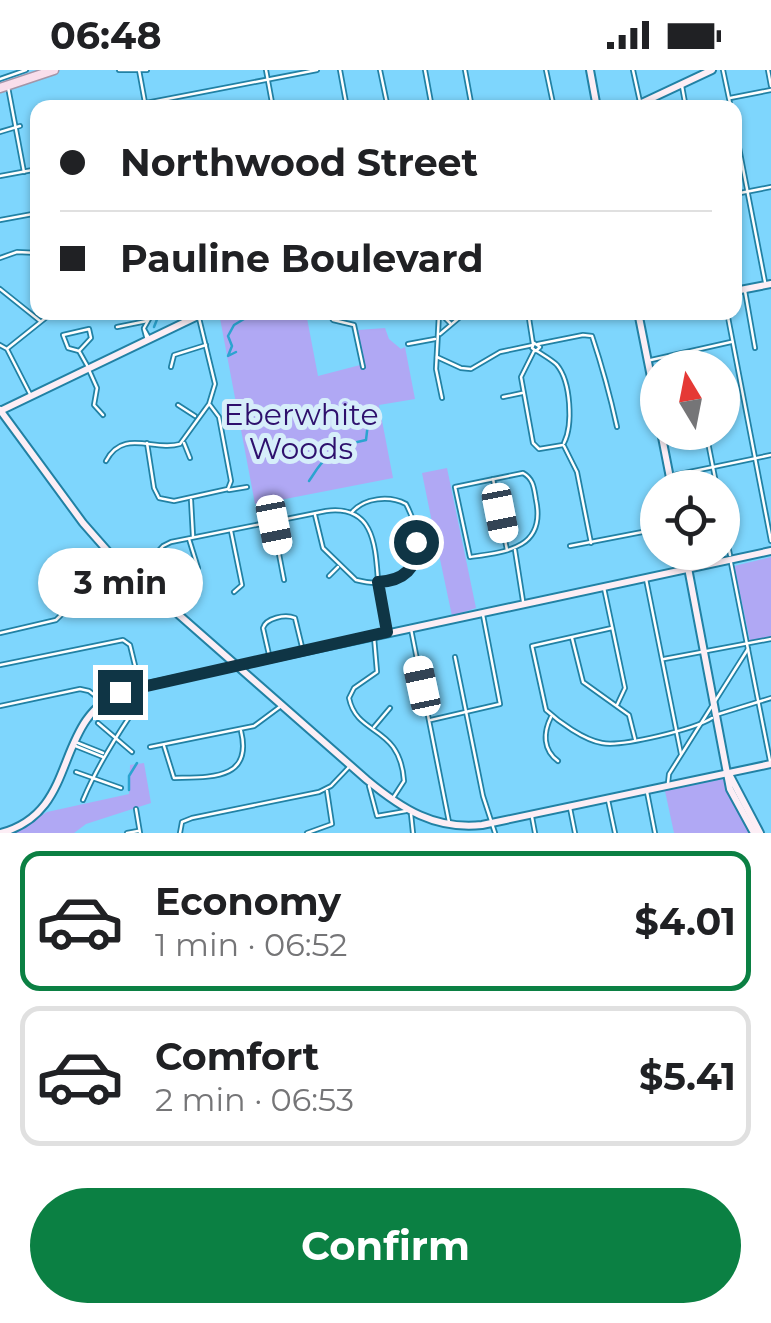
<!DOCTYPE html>
<html lang="en">
<head>
<meta charset="utf-8">
<style>
  :root { --surface:#fff; --page:#f2f2f2; --text:#202124; --muted:#757577; --line:#e0e0e0; --accent:#0b8043 }
  body { margin:0; font-family:Montserrat,sans-serif; background:var(--page); color:var(--text); height:100vh; display:flex; flex-direction:column; font-size:38px; white-space:nowrap }
  * { box-sizing:border-box; margin:0 }
  p { font-size:32px; color:var(--muted) }
  .icon { flex:none; width:55px; height:55px; fill:none; stroke:currentColor; stroke-width:2; stroke-linecap:round; stroke-linejoin:round }
  .map { position:relative; height:763px; overflow:hidden }
  .panel { display:flex; flex-direction:column; background:var(--surface); flex:1 }
  .panel>* { flex:none }
  .guide { position:absolute; left:30px; top:30px; width:712px; height:220px; border-radius:20px; box-shadow:0 2px 8px #0004; display:grid; align-content:center; height:220px; padding:0 30px; background:var(--surface) }
  .needle { width:65px; rotate:350deg }
  .fabs { position:absolute; left:640px; top:280px; display:grid; gap:20px }
  .fabs a { display:grid; place-items:center; width:100px; height:100px; border-radius:50%; background:var(--surface); box-shadow:0 2px 8px #0004; font-size:50px }
  .end { position:absolute; width:45px; height:45px; margin:-22px; border:12px solid #0f3545; background:#fff; box-shadow:0 0 0 5px #fff }
  .from { border-radius:50% }
  .bubble { position:absolute; height:70px; border-radius:35px; background:var(--surface); box-shadow:0 2px 8px #0004; font-size:32px; font-weight:700; line-height:70px; text-align:center }
  .car { position:absolute; width:30px; height:60px; margin:-30px -15px; border-radius:12px; box-shadow:0 0 8px 2px #0007; background:linear-gradient(#fff 24%,#345 0 40%,#fff 0 76%,#345 0 86%,#fff 0) }
  .guide b { display:flex; align-items:center; gap:35px; height:95px; font-size:38px }
  .guide b+b { border-top:2px solid var(--line) }
  .guide i { width:25px; height:25px; background:var(--text) }
  ul { padding:18px 0 0; list-style:none }
  li { display:flex; align-items:center; gap:30px; height:140px; margin:0 20px 15px; padding:0 10px; border:5px solid var(--line); border-radius:20px }
  li div { flex:1 }
  li b { display:block; font-size:38px }
  li em { font-style:normal; font-weight:700 }
  li.selected { border-color:var(--accent) }
  li>.icon { width:90px; height:90px; stroke-width:1.5 }
  .button { display:flex; gap:20px; margin-top:auto; padding:20px 30px }
  .button a { flex:1; height:115px; border-radius:60px; background:var(--accent); color:#fff; font-size:40px; font-weight:700; line-height:115px; text-align:center }
  .status { display:flex; justify-content:space-between; align-items:center; height:70px; padding:0 50px; background:var(--surface); direction:ltr }
  .status svg { height:28px; fill:currentColor }
  .map>svg:first-child { display:block }
  .green { fill:#b0a8f4 }
  .lines { fill:none; stroke-linecap:round; stroke-linejoin:round }
  .stream { stroke:#2ba4d0; stroke-width:2.5 }
  .street-casing { stroke:#2181a4; stroke-width:6 }
  .secondary-casing { stroke:#2181a4; stroke-width:10 }
  .primary-casing { stroke:#a495a8; stroke-width:11 }
  .street { stroke:#fff; stroke-width:2.5 }
  .secondary { stroke:#fceef5; stroke-width:6 }
  .primary { stroke:#f9deeb; stroke-width:8 }
  .route { stroke:#0f3545; stroke-width:12 }
  .labels { text-anchor:middle; stroke-width:10; stroke-linejoin:round; paint-order:stroke }
  .park-label { font-size:30px; fill:#2e106d; stroke:#d6eefa }
</style>
</head>
<body>
<div class="status"><b>06:48</b><svg viewBox="0 0 49 12"><path d="M0 12V9h3v3zM5 12V6h3v6zM10 12V3h3v9zM15 12V0h3v12zM26 1h20v11H26zM47 4h2v5h-2z"/></svg></div>
<div class="map">
<svg width="771" height="763" viewBox="0 0 771 763">
  <rect width="100%" height="100%" fill="#7ed6fd"/>
  <!-- green -->
  <g class="green">
    <polygon points="219,243 306,243 318,306 364,294 358,260 385,258 389,269 401,279 405,277 415,329 379,335 393,408 275,431 275,447 272,431 255,434"/>
    <polygon points="447,398 476,538 452,546 437,475 420,475 436,472 422,403"/>
    <polygon points="771,487 771,567 750,571 734,496"/>
    <polygon points="144,693 151,733 86,754 74,763 13,763 47,742 129,724 130,695"/>
    <polygon points="723,709 751,763 674,763 665,721"/>
  </g>
  <g class="lines">
    <!-- stream -->
    <g class="stream">
      <polyline points="154,257 160,242"/>
      <polyline points="236,282 228,286 232,276 228,266 234,255 244,249 246,242"/>
      <path d="M309,411C319,397 325,381 348,382L353,373L366,370L368,353L377,342"/>
      <polyline points="129,720 129,706 137,693"/>
    </g>
    <!-- street casing -->
    <g class="street-casing">
      <g id="street">
        <polyline points="119,0 147,0"/>
        <polyline points="139,0 146,38"/>
        <polyline points="266,0 273,38"/>
        <polyline points="340,0 347,38"/>
        <polyline points="380,0 388,38"/>
        <polyline points="425,0 432,38"/>
        <polyline points="465,0 472,38"/>
        <polyline points="546,0 554,38"/>
        <polyline points="633,0 640,32"/>
        <polyline points="723,0 731,38"/>
        <polyline points="768,0 771,16"/>
        <polyline points="0,9 26,0"/>
        <polyline points="682,16 686,38"/>
        <polyline points="8,17 24,102"/>
        <polyline points="730,28 771,20"/>
        <polyline points="146,33 317,0"/>
        <polyline points="361,38 385,33"/>
        <polyline points="735,57 765,212"/>
        <polyline points="0,62 20,56"/>
        <polyline points="0,106 38,99"/>
        <polyline points="735,124 771,117"/>
        <polyline points="0,150 38,143"/>
        <polyline points="0,188 17,182 38,183"/>
        <polyline points="0,219 40,251"/>
        <polyline points="745,221 755,278"/>
        <polyline points="328,242 333,250 354,255 363,297"/>
        <polyline points="439,242 450,253"/>
        <polyline points="528,242 533,274"/>
        <polyline points="727,242 771,471"/>
        <polyline points="439,244 436,299 442,328"/>
        <polyline points="117,257 147,251"/>
        <polyline points="144,258 153,242"/>
        <polyline points="440,264 466,242"/>
        <polyline points="147,270 144,259 149,268"/>
        <polygon points="534,273 540,277 536,281 532,278"/>
        <polyline points="408,274 435,269"/>
        <path d="M538,274L583,265L592,266C602,296 610,325 617,357"/>
        <polyline points="0,275 7,279 30,324"/>
        <polyline points="8,278 53,242"/>
        <polyline points="697,280 700,298"/>
        <polyline points="79,281 91,268 89,259 63,265 68,278 79,281 88,297"/>
        <polyline points="534,281 521,307 533,373 539,379 563,375"/>
        <path d="M537,281C543,285 552,290 557,295C571,312 573,355 564,373"/>
        <polyline points="437,287 461,298 471,299 500,282 533,275"/>
        <polyline points="651,290 731,272"/>
        <polyline points="171,297 174,285 206,275"/>
        <polyline points="89,300 97,318 94,335 103,345"/>
        <polyline points="503,327 522,323"/>
        <polyline points="178,335 195,346"/>
        <polyline points="706,362 717,418"/>
        <polyline points="147,373 154,418 159,428 174,431 228,419 231,411 219,347 210,335"/>
        <polyline points="184,373 190,388"/>
        <polyline points="564,376 577,402 591,473"/>
        <path d="M106,391C123,358 154,382 180,374L209,334L215,314L199,248"/>
        <path d="M523,403C534,409 534,419 536,430C546,478 507,482 470,487L455,417Z"/>
        <polyline points="670,406 771,385"/>
        <polyline points="493,409 507,480"/>
        <polyline points="229,420 247,417"/>
        <polyline points="191,430 193,466"/>
        <path d="M315,445L323,478L356,510C413,525 430,479 406,434C389,425 364,428 352,442"/>
        <polyline points="722,447 730,485"/>
        <polyline points="273,453 284,510"/>
        <polyline points="231,461 242,515 234,522"/>
        <polyline points="189,469 198,498"/>
        <polyline points="570,476 658,459"/>
        <polyline points="515,480 523,531"/>
        <polyline points="731,493 770,691"/>
        <path d="M135,506L163,476L171,472L326,441C379,434 375,484 379,521C381,534 384,547 387,561"/>
        <polyline points="329,506 338,497"/>
        <polyline points="646,509 681,684"/>
        <polyline points="604,518 625,618 617,635"/>
        <path d="M612,558L532,576L546,640C559,652 584,670 602,673C622,677 695,659 712,648"/>
        <polyline points="411,559 449,752"/>
        <polyline points="0,563 56,550 65,541 73,522 108,514 127,501"/>
        <path d="M374,567L377,602L354,618L349,628C357,667 400,654 404,711L393,728"/>
        <polyline points="572,568 583,612 629,645 635,669"/>
        <polyline points="455,587 483,726 495,763"/>
        <path d="M270,589L263,558C266,548 285,544 295,548L303,581"/>
        <polyline points="664,589 771,569"/>
        <polyline points="0,595 123,570 130,575 139,612"/>
        <polyline points="0,636 80,619 89,621 102,631"/>
        <polyline points="719,644 771,628"/>
        <path d="M551,647C543,663 543,680 558,691"/>
        <polyline points="431,650 500,634 483,545"/>
        <polyline points="98,653 132,682"/>
        <polyline points="374,657 390,638"/>
        <polyline points="78,673 103,683"/>
        <polyline points="73,675 103,687"/>
        <path d="M164,676L174,708C211,707 253,710 241,661"/>
        <polyline points="150,677 254,656 281,636"/>
        <polyline points="76,702 121,718"/>
        <polyline points="668,713 669,704 748,579"/>
        <polyline points="369,716 377,746 406,741"/>
        <polyline points="647,722 655,763"/>
        <path d="M83,730C95,701 112,673 130,646"/>
        <polyline points="608,730 615,763"/>
        <polyline points="570,738 575,763"/>
        <polyline points="136,739 140,763"/>
        <polyline points="411,744 413,763"/>
        <polyline points="532,747 535,763"/>
        <polyline points="127,763 138,761"/>
        <polyline points="180,763 182,752 192,748 319,722 331,716 350,696"/>
        <polyline points="307,763 332,754 327,721"/>
      </g>
    </g>
    <!-- secondary casing -->
    <g class="secondary-casing">
      <g id="secondary">
        <polyline points="590,0 597,38"/>
        <polyline points="631,38 712,0"/>
        <polyline points="735,221 771,214"/>
        <polyline points="638,242 658,342"/>
        <path d="M0,340L83,453L112,486L367,710C402,739 435,760 482,755L771,694"/>
        <polyline points="0,341 206,242"/>
        <polyline points="661,362 672,418"/>
        <polyline points="685,482 730,719 754,763"/>
        <polyline points="729,704 760,763"/>
        <path d="M1,763C82,741 50,649 125,620L771,481"/>
      </g>
    </g>
    <!-- primary casing -->
    <g class="primary-casing">
      <polyline id="primary" points="0,18 54,0"/>
    </g>
    <!-- street -->
    <use href="#street" class="street"/>
    <!-- secondary -->
    <use href="#secondary" class="secondary"/>
    <!-- primary -->
    <use href="#primary" class="primary"/>
  </g>
  <g class="lines">
    <!-- route -->
    <path class="route" d="M120,622L387,562L378,512C403,511 419,498 416,472"/>
  </g>
  <g class="labels">
    <!-- park labels -->
    <g class="park-label">
      <text x="301" y="355">Eberwhite<tspan x="301" dy="34">Woods</tspan></text>
    </g>
  </g>
</svg>
<div class="fabs">
<a><svg class="needle" viewBox="-14 -14 28 28"><path d="M0-13l5 13h-10z" fill="#e53935"/><path d="M0 13l5-13h-10z" fill="#757577"/></svg></a>
<a><svg class="icon" aria-label="locate" viewBox="0 0 24 24"><circle cx="12" cy="12" r="6"/><path d="M12 2v4M12 18v4M2 12h4M18 12h4"/></svg></a>
</div>
<i class="end from" style="left:416px;top:472px"></i>
<i class="end" style="left:120px;top:622px"></i>
<div class="bubble" style="left:38px;top:478px;width:165px">3 min</div>
<i class="car" style="left:500px;top:443px;rotate:169deg"></i>
<i class="car" style="left:274px;top:455px;rotate:169deg"></i>
<i class="car" style="left:422px;top:616px;rotate:348deg"></i>
<div class="guide">
<b><i class="from"></i>Northwood Street</b>
<b><i></i>Pauline Boulevard</b>
</div>
</div>
<section class="panel">
<ul>
<li class="selected"><svg class="icon" aria-label="car" viewBox="0 0 24 24"><path d="M5 17H2v-5l4-1 3-4h7l3 4 3 1v5h-3M9 17h6M6 11h13"/><circle cx="7" cy="17" r="2"/><circle cx="17" cy="17" r="2"/></svg><div><b>Economy</b><p>1 min · 06:52</p></div><em>$4.01</em></li>
<li><svg class="icon" aria-label="car" viewBox="0 0 24 24"><path d="M5 17H2v-5l4-1 3-4h7l3 4 3 1v5h-3M9 17h6M6 11h13"/><circle cx="7" cy="17" r="2"/><circle cx="17" cy="17" r="2"/></svg><div><b>Comfort</b><p>2 min · 06:53</p></div><em>$5.41</em></li>
</ul>
<div class="button"><a>Confirm</a></div>
</section>
</body>
</html>
